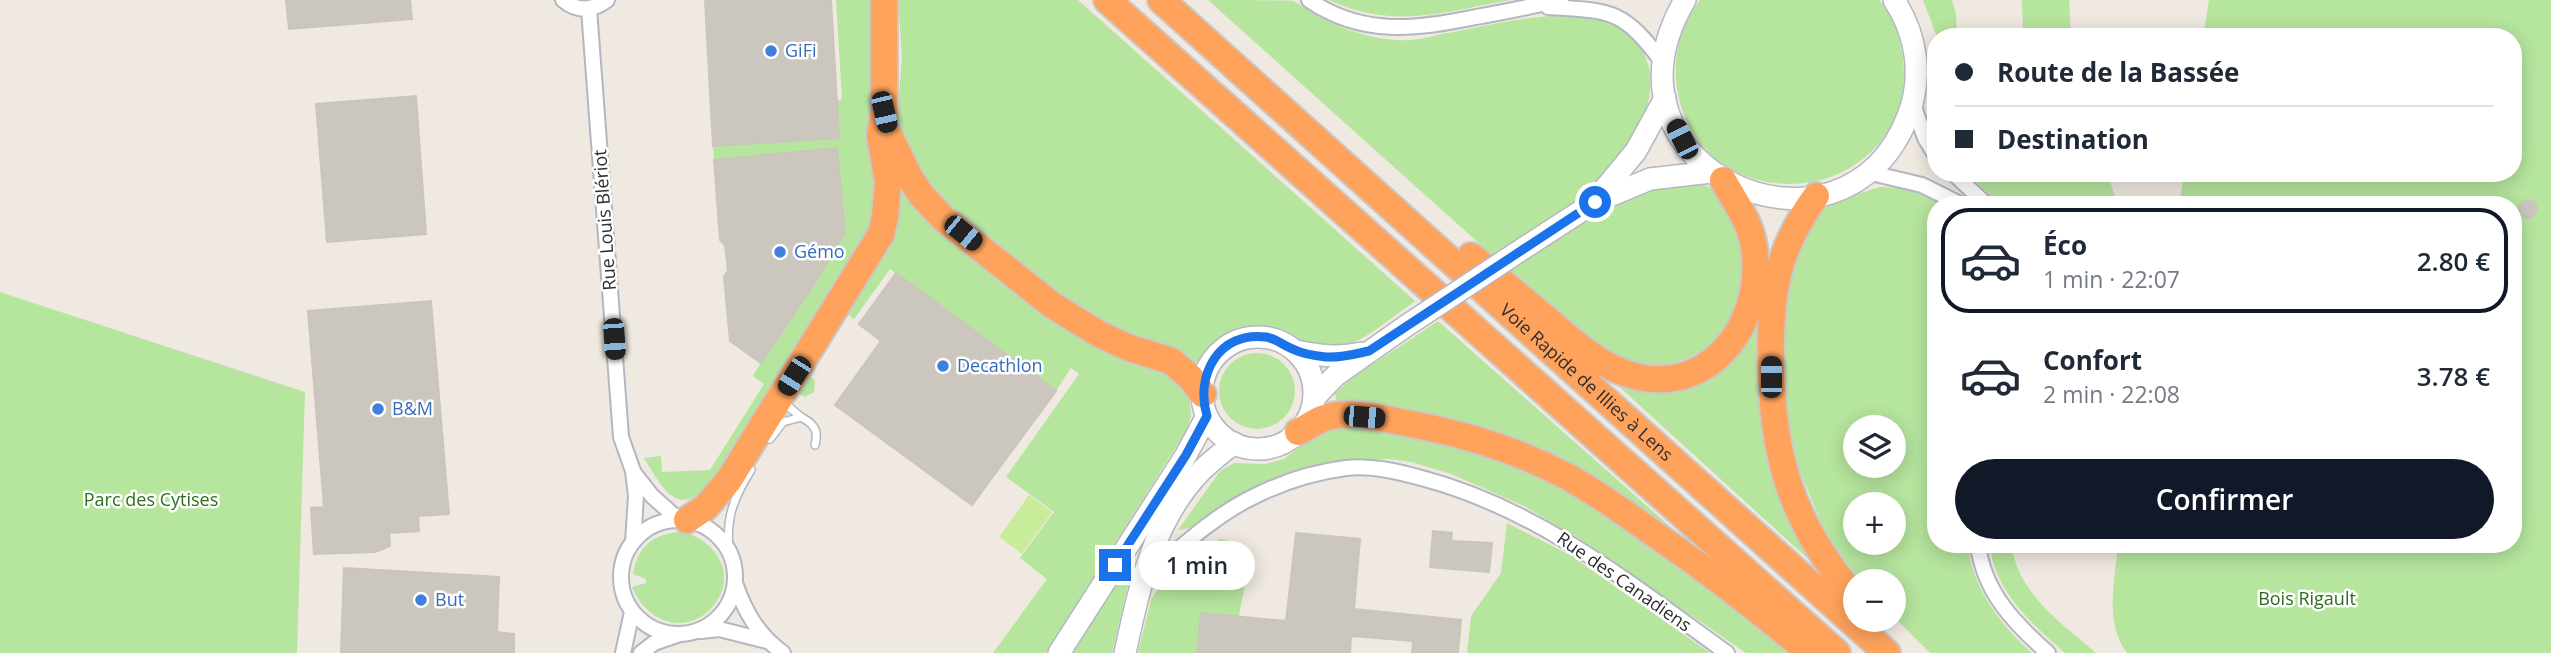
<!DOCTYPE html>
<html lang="fr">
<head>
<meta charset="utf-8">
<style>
  :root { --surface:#fff; --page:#f2f2f3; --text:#1f2937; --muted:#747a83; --line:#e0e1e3; --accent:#111827 }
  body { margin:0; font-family:"Open Sans",sans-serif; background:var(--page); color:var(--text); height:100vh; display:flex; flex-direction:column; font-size:26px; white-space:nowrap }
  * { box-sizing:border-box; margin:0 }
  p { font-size:23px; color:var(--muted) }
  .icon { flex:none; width:38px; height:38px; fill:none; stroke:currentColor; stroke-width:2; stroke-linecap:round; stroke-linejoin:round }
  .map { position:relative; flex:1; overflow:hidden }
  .drawer { position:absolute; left:1927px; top:196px; width:595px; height:357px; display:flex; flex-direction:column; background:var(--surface); border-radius:28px; box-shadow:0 4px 18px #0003 }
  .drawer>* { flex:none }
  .top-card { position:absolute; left:1927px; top:28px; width:595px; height:154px; border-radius:28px; box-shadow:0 4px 18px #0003; display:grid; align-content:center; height:154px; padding:0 28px; background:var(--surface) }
  .fabs { position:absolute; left:1843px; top:415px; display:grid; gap:14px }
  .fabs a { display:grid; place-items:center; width:63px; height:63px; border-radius:50%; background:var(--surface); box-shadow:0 4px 18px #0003; font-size:35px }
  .end { position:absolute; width:32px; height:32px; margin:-16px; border:9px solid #1a73e8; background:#fff; box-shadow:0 0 0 4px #fff }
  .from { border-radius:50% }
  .bubble { position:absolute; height:49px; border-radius:24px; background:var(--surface); box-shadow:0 4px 18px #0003; font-size:23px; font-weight:600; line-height:49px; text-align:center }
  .car { position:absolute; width:21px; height:42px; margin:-21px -10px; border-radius:9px; box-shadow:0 0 5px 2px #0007; background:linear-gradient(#222 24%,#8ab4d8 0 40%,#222 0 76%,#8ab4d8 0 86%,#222 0) }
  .top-card b { display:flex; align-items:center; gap:24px; height:66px; font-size:26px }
  .top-card b+b { border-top:2px solid var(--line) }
  .top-card i { width:18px; height:18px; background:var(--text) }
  ul { padding:12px 0 0; list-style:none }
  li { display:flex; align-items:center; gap:21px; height:105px; margin:0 14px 10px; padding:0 14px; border:4px solid transparent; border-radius:28px }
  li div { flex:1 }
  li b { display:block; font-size:26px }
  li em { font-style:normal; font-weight:600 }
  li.selected { border-color:var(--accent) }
  li>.icon { width:63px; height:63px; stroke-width:1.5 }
  .button { display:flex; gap:14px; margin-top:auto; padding:14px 28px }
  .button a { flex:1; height:80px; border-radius:42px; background:var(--accent); color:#fff; font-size:28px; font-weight:600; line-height:80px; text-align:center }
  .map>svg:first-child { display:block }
  .green { fill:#b6e59e; fill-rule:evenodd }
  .pitch { fill:#c9ec9a }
  .building { fill:#cbc7bf; stroke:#cbc5ba; stroke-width:2 }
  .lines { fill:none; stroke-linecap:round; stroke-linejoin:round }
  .lane-casing { stroke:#b4b7c1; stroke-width:10 }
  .street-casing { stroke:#b4b7c1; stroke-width:18 }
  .secondary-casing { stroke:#b4b7c1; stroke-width:24 }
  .highway-casing { stroke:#c9c9c9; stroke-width:30 }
  .lane { stroke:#fff; stroke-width:7 }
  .street { stroke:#fff; stroke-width:14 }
  .secondary { stroke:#fff; stroke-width:21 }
  .highway { stroke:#ffa35c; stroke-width:26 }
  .secondary-bridge-casing { stroke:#b4b7c1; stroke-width:24; stroke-linecap:butt }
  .secondary-bridge { stroke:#fff; stroke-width:21 }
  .route { stroke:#1a73e8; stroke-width:9 }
  .shop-dot { fill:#3f7fe0; stroke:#fff; stroke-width:2.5 }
  .labels { text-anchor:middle; stroke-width:5; stroke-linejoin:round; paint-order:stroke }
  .shop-label { font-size:18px; fill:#366cbe; stroke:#fff; text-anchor:start }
  .street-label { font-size:18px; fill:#2e2e2e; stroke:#fff }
  .park-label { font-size:18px; fill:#2c6e1b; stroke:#fff }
</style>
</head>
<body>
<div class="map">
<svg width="2551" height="653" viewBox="0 0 2551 653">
  <rect width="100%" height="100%" fill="#efe9e1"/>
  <!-- green -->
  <g class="green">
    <path d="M836,0H875V64L868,139L879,214L713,481C679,520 664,491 644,458L661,456L662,472L710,470L764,384L753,376L755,372L811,289L845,232L837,148L714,160L713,146L838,138L837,101L842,99Z"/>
    <path d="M898,0H1078L1415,301C1396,314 1359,346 1336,348C1314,349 1300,339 1280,332C1259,325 1231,328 1214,343C1206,350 1201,361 1196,370L1103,328L948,212L901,142L897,115L902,58Z"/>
    <path d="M1208,0C1224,0 1281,0 1293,1C1302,5 1311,13 1320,17C1348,32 1380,42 1411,40C1423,39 1436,35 1448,33C1497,24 1549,9 1600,19C1620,23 1639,38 1646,58C1664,105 1624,161 1590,191C1561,216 1524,235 1492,255Z"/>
    <path d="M1329,0H1510C1444,12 1394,30 1329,0Z"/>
    <path d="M1700,0H1879C1884,7 1890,14 1894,22C1899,34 1901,46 1903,58C1914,149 1825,207 1743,175C1711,162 1692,138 1681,106C1670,69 1676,31 1700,0Z"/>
    <polygon points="1923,0 1952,0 1956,14 1957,37 1937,37"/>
    <polygon points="2022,0 2069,0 2071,37 2023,37"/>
    <path d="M2209,0H2551V653H2127C2104,623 2115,580 2118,544H2513V205H2179L2184,173H2513V37H2203Z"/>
    <polygon points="1968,173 2107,173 2118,205 2000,205"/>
    <polygon points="894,180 1146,360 1189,387 1191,417 1186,431 1046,653 993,653 1047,579 1020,558 1054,512 1006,477 1079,374 1071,368 1056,391 890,269 854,319 847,314 808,373 815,381 814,392 805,397 793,391"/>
    <path d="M1653,184C1671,184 1700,178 1714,191C1746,221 1748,278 1732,316C1719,348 1677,370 1644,364C1591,354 1549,306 1509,272L1603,209Z"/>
    <path d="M1880,187C1907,187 1926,193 1950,205H1936V544H1968C1971,586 2001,626 2032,653H1930L1894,617V581H1861L1827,536L1798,467L1785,403L1783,325L1787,262L1816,212L1834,201ZM1855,427H1894V466H1855ZM1855,504H1894V542H1855Z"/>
    <polygon points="0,292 305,392 297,653 0,653"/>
    <polygon points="1760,309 1810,550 1806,557 1614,382 1658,388"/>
    <polygon points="1438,321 1674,530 1670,532 1604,487 1337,405 1335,393 1355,376"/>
    <circle cx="1257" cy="391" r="38"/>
    <polygon points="1369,422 1448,437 1564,483 1724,596 1790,653 1746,653 1583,541 1524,506 1451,474 1411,462 1389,459 1342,461 1293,471 1249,490 1196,527 1178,530 1220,471 1234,463 1265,464 1284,459 1306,442 1336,427"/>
    <polygon points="1507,523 1570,555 1710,653 1467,653 1471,616 1501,573"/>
    <path d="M681,532C715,538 739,575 714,605C687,638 646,622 632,587L646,583V579L633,574C637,547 654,533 681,532Z"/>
    <path d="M1220,539C1260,543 1243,589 1239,617L1197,653H1138L1151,599L1162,584Z"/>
    <path d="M1990,544H2011C2019,595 2060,622 2096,653H2065C2033,625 1993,590 1990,544Z"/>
    <polygon points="1125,579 1129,581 1112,653 1070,653 1114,584"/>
  </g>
  <!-- pitch -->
  <polygon class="pitch" points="1029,495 1052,512 1022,554 999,537"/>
  <!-- building -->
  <g class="building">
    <polygon points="286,0 410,0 412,19 289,29"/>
    <polygon points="705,0 831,0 839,138 713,146"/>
    <polygon points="416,96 426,234 327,242 316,104"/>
    <polygon points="837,148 845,232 811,289 761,363 730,341 724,277 728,271 725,245 720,240 714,160"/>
    <circle cx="2528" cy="209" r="9"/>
    <polygon points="896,273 1056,391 972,505 835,405 881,341 859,324"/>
    <polygon points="431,301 449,514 418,516 419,531 389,533 390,546 375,552 314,554 311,508 324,507 308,311"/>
    <polygon points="1433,531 1452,533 1451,541 1492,543 1489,572 1430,567"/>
    <polygon points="1296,533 1360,539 1354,609 1461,620 1458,653 1412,653 1413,641 1351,636 1350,653 1197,653 1201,613 1286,621"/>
    <polygon points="344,568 499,577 497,632 514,634 514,653 341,653"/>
  </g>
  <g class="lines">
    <!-- lane casing -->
    <g class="lane-casing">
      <g id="lane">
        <polyline points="783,402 801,417"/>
        <path d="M770,439L783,422L801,417C814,424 819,430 815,445"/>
        <path d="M729,551C726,517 733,499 751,470"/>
      </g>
    </g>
    <!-- street casing -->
    <g class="street-casing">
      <g id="street">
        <path d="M563,0C577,12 592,11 607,0"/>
        <path d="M1309,0C1363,37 1417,29 1476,17C1505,12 1533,6 1561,0"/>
        <path d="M1548,7C1612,11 1623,9 1663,63"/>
        <polyline points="589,9 621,437 633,471 636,496 633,542"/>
        <polyline points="1913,104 1925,138 1936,156"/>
        <polyline points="1867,172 1922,185 1962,205"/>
        <polyline points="1953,173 1987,205"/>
        <polyline points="634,473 652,496 679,520"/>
        <circle cx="678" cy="577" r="57"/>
        <path d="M1978,544C1983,591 2014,623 2048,653"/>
        <path d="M1144,579C1179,549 1213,516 1255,496C1283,482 1315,472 1346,468C1372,465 1400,472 1425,479C1540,510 1632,585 1727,653"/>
        <path d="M735,583C745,612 758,635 783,653"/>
        <polyline points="701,631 719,629 767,641"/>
        <polyline points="623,653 632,612"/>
        <polyline points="641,653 654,643 677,635"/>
      </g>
    </g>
    <!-- secondary casing -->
    <g class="secondary-casing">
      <g id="secondary">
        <path d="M1685,0C1585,170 1843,284 1908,116C1923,77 1917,35 1894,0"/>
        <polyline points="1598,197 1636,151 1665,98"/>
        <polyline points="1524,248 1595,202 1650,179 1711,172"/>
        <circle cx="1258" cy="393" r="56"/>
        <path d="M1296,351C1320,356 1338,358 1362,353"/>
        <polyline points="1314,398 1335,376 1406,326"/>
        <polyline points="1059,653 1186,455 1207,416"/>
        <path d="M1125,653C1139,589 1153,520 1201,471C1211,461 1223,452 1234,443"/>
      </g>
    </g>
    <!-- highway casing -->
    <g class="highway-casing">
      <g id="highway">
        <polyline points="1107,0 1837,653"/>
        <path id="s1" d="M1161,0L1887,653"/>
        <polyline points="890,137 910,178 922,196 944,219 1052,305 1099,334 1127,347 1171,361 1190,377 1203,394"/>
        <path d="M1816,196C1777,250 1770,292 1771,357C1771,454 1791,523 1855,597"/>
        <path d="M1471,256C1497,278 1523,299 1549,321C1571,340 1594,361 1622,372C1705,404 1766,325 1754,247C1751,222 1734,201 1723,180"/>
        <path d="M1298,432C1306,428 1314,422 1322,419C1350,408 1388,420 1416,425C1468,435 1519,451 1566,476C1600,494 1631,518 1663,540C1714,575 1762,613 1810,653"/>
        <polyline points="687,520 706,507 729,480 881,234 885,217 888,182 880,135 884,112 884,0"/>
      </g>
    </g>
    <!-- lane -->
    <use href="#lane" class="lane"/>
    <!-- street -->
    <use href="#street" class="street"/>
    <!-- secondary -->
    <use href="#secondary" class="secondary"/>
    <!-- highway -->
    <use href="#highway" class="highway"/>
    <!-- secondary-bridge casing -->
    <g class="secondary-bridge-casing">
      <polyline id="secondary-bridge" points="1406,326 1524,248"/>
    </g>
    <!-- secondary-bridge -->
    <use href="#secondary-bridge" class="secondary-bridge"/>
  </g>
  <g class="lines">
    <!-- route -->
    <path class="route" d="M1115,565L1186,455L1207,416C1195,376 1218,331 1266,337C1277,339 1284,346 1295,350C1303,354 1317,356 1326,357C1341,358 1355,354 1369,351L1595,202"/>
  </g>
  <!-- markers -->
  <g class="shop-dot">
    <circle cx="771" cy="51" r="7"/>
    <circle cx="780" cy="252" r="7"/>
    <circle cx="943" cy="366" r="7"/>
    <circle cx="378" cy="409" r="7"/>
    <circle cx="421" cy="600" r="7"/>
  </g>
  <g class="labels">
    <!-- shop labels -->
    <g class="shop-label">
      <text x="785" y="57">GiFi</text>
      <text x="794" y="258">Gémo</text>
      <text x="957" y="372">Decathlon</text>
      <text x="392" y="415">B&amp;M</text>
      <text x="435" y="606">But</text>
    </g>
    <!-- street labels -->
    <g class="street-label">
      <text transform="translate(605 220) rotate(-94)" y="6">Rue Louis Blériot</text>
      <text dy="6" stroke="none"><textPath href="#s1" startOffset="572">Voie Rapide de Illies à Lens</textPath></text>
      <text transform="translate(1624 582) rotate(35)" y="6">Rue des Canadiens</text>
    </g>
    <!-- park labels -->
    <g class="park-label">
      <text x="151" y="506">Parc des Cytises</text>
      <text x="2307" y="605">Bois Rigault</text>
    </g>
  </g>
</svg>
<div class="fabs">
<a><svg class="icon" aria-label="layers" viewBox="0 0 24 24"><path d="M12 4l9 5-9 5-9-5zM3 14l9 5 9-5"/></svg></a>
<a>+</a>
<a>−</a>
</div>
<i class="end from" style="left:1595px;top:202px"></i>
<i class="end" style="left:1115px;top:565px"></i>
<div class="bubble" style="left:1139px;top:541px;width:116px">1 min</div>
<i class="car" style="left:884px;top:112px;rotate:167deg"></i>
<i class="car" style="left:1682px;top:139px;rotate:333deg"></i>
<i class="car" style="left:963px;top:233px;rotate:129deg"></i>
<i class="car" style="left:614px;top:339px;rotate:176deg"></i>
<i class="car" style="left:794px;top:376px;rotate:212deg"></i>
<i class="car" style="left:1771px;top:377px;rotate:0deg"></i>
<i class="car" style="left:1364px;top:417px;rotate:95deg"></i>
<div class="top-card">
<b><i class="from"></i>Route de la Bassée</b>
<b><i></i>Destination</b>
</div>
<section class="drawer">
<ul>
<li class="selected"><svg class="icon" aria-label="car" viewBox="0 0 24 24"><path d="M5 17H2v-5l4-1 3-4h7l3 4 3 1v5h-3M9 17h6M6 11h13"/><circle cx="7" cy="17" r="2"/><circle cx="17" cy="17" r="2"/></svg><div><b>Éco</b><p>1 min · 22:07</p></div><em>2.80 €</em></li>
<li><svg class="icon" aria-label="car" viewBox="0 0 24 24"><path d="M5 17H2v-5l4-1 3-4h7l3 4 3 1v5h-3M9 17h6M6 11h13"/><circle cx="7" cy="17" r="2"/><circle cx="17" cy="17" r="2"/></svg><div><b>Confort</b><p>2 min · 22:08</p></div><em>3.78 €</em></li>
</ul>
<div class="button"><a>Confirmer</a></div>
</section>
</div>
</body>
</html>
